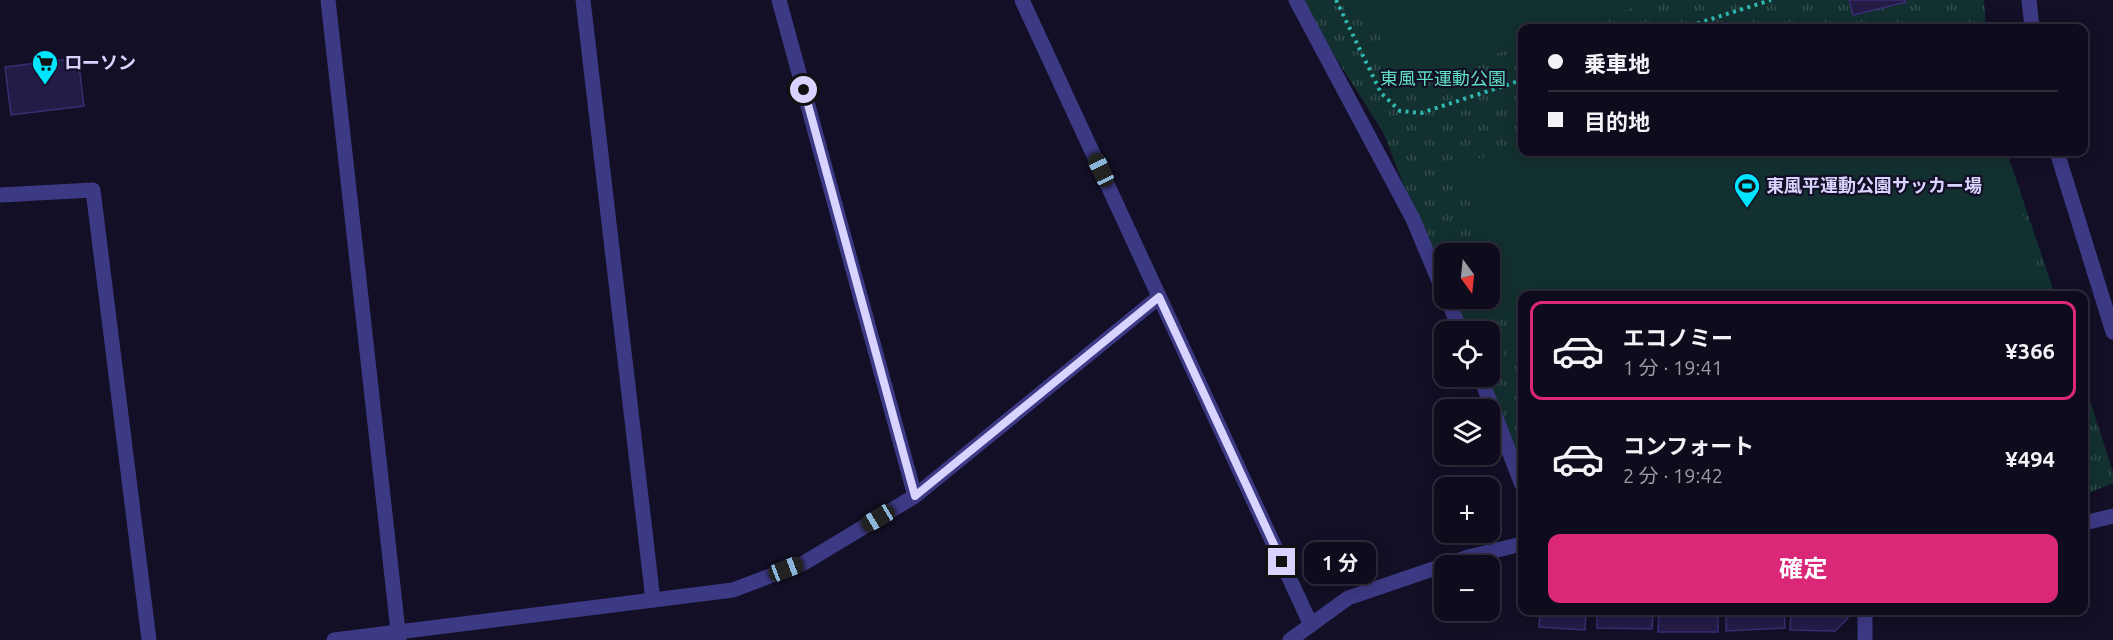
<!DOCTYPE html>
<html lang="ja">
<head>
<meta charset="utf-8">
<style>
  :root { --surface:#0e0b1c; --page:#171425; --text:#f1f3f6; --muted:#9b9ba3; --line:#2e2b3b; --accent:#db2777 }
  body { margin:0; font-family:Ubuntu,"Noto Sans JP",sans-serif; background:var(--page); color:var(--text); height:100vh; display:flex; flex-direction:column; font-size:22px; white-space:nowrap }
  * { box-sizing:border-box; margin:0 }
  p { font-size:20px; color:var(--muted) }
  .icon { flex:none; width:33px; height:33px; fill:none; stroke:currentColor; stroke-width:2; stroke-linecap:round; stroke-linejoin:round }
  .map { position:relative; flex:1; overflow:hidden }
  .details { position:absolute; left:1518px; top:291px; width:570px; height:324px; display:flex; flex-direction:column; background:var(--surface); border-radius:12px; box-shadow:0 3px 15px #0003,0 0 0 2px var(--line) }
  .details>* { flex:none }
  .banner { position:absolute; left:1518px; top:24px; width:570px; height:132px; border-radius:12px; box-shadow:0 3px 15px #0003,0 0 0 2px var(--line); display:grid; align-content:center; height:132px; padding:0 30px; background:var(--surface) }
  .needle { width:39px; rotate:165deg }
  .buttons { position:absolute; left:1434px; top:243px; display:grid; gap:12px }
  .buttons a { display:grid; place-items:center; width:66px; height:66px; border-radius:12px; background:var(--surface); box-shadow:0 3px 15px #0003,0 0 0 2px var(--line); font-size:30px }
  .end { position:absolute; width:27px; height:27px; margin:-14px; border:8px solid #d9d4ff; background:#111; box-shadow:0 0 0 3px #111 }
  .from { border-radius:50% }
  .bubble { position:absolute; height:42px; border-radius:12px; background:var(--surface); box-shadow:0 3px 15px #0003,0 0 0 2px var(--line); font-size:20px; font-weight:700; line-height:42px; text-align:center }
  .car { position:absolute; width:18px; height:36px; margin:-18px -9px; border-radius:8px; box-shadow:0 0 4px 2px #0007; background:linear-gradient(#222 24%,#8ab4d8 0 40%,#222 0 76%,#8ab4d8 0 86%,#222 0) }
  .banner b { display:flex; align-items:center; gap:21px; height:57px; font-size:22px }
  .banner b+b { border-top:2px solid var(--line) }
  .banner i { width:15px; height:15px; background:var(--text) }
  ul { padding:10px 0 0; list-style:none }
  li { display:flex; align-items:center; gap:18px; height:99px; margin:0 12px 9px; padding:0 18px; border:3px solid transparent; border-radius:12px }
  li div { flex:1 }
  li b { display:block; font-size:22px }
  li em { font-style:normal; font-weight:700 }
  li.current { border-color:var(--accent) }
  li>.icon { width:54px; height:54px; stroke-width:1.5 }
  .primary-button { display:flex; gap:12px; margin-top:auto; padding:12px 30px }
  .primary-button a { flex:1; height:69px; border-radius:12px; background:var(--accent); color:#fff; font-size:24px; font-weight:700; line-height:69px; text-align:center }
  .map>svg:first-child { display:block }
  .park { fill:url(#park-tufts) }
  .garden { fill:#12302f }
  .building { fill:#241b47; stroke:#3b2d73; stroke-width:1.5 }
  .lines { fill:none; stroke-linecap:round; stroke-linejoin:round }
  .path { stroke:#2fb8b0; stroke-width:4; stroke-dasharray:3 4.5; stroke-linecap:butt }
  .minor { stroke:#3d3a85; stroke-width:15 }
  .route { stroke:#d9d4ff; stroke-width:8 }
  .labels { text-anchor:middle; stroke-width:4.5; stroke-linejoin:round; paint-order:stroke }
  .poi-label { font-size:18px; font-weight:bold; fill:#d9d4ff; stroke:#130f26; text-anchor:start }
  .park-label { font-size:18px; fill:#5fe0c0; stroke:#130f26 }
</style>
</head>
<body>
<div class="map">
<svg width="2113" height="640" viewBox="0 0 2113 640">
  <defs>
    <pattern id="park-tufts" width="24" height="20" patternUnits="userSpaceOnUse" patternTransform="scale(1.5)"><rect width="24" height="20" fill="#12302f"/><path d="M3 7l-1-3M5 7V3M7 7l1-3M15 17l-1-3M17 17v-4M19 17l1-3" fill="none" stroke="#344d4e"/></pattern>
  </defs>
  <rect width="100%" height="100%" fill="#130f26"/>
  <!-- park -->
  <g class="park">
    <polygon points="1299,0 1984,0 1986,28 1522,28 1522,152 2007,152 2055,295 1522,296 1522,488 1479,377 1490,376 1490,332 1461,331 1448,299 1490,298 1490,254 1444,254 1444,289 1383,132"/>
    <polygon points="2084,382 2113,472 2113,483 2084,495"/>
  </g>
  <!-- garden -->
  <g class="garden">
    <polygon points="1368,0 1656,0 1571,28 1522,28 1522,45 1397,86"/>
    <polygon points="1964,8 1970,28 1897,28"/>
    <polygon points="1522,145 1522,152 2005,152 2046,295 1522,296 1522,361 1490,260 1490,254 1487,253 1458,165"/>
  </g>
  <!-- building -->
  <g class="building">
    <polygon points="1849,0 1905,0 1906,2 1853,15"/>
    <polygon points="78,58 84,106 11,115 5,67"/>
    <polygon points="1540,610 1586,610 1585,630 1539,627"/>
    <polygon points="1597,610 1653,610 1652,629 1597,628"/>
    <polygon points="1659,610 1718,610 1718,632 1658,632"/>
    <polygon points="1726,610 1784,610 1785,628 1726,631"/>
    <polygon points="1791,610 1848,610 1848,618 1835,631 1790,630"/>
  </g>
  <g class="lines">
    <!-- path -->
    <g class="path">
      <polyline points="1336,0 1381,93 1400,111 1421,113 1522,80"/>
      <polyline points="1683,28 1771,0"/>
    </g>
    <!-- minor -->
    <g class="minor">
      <polyline points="328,0 399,640"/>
      <polyline points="583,0 653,600"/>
      <polyline points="779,0 915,496"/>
      <polyline points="1022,0 1311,625"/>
      <polyline points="1296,0 1413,219 1444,293"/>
      <polyline points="2029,0 2032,28"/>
      <polyline points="2057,152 2113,332"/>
      <polyline points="0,195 93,190 149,640"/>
      <polyline points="1447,298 1461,332"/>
      <polyline points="1480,376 1522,485"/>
      <polyline points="2084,523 2113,516"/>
      <polyline points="1865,610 1865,640"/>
      <polyline points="334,640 733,590 804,563 915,496 1159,297"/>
      <polyline points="1290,640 1348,598 1468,557 1522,544"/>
    </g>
  </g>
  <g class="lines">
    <!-- route -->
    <polyline class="route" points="804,90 915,496 1159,297 1282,562"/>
  </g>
  <!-- icons -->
  <defs>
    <g id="supermarket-pin" transform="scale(1.35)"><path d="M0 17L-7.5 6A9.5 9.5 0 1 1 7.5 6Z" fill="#00e5ff" stroke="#130f26"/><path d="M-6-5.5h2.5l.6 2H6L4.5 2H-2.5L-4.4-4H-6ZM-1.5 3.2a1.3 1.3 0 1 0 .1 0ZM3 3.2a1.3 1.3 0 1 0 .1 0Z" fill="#111"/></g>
    <g id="stadium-pin" transform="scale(1.35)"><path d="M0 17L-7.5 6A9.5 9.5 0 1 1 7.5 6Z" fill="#00e5ff" stroke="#130f26"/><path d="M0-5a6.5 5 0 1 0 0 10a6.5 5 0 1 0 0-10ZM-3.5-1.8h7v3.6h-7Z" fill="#111"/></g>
  </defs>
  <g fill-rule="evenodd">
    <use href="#supermarket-pin" x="45" y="63"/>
    <use href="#stadium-pin" x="1747" y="186"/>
  </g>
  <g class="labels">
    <!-- poi labels -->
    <g class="poi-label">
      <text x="64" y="69">ローソン</text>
      <text x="1766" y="192">東風平運動公園サッカー場</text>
    </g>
    <!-- park labels -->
    <g class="park-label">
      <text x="1443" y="85">東風平運動公園</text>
    </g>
  </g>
</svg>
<div class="buttons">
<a><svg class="needle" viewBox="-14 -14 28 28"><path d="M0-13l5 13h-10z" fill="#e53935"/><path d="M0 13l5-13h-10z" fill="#9b9ba3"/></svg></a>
<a><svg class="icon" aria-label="locate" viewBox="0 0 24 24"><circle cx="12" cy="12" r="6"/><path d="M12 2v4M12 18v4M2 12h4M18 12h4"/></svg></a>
<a><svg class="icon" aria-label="layers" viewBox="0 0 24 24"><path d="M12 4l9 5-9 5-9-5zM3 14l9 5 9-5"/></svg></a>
<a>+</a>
<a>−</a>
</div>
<i class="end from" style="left:804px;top:90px"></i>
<i class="end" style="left:1282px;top:562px"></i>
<div class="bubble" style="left:1304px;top:542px;width:72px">1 分</div>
<i class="car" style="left:1101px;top:170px;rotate:335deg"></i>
<i class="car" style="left:878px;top:518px;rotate:239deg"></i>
<i class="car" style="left:786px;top:569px;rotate:69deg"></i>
<div class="banner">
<b><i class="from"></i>乗車地</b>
<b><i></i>目的地</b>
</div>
<section class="details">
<ul>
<li class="current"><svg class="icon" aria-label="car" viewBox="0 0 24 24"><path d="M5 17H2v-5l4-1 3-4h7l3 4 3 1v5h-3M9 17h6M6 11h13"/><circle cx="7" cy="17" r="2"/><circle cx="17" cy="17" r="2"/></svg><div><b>エコノミー</b><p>1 分 · 19:41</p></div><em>¥366</em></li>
<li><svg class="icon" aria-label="car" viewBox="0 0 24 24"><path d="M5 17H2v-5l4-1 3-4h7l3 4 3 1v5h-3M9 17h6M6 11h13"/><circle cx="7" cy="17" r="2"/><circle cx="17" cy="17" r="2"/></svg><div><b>コンフォート</b><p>2 分 · 19:42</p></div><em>¥494</em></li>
</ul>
<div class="primary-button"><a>確定</a></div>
</section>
</div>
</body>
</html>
